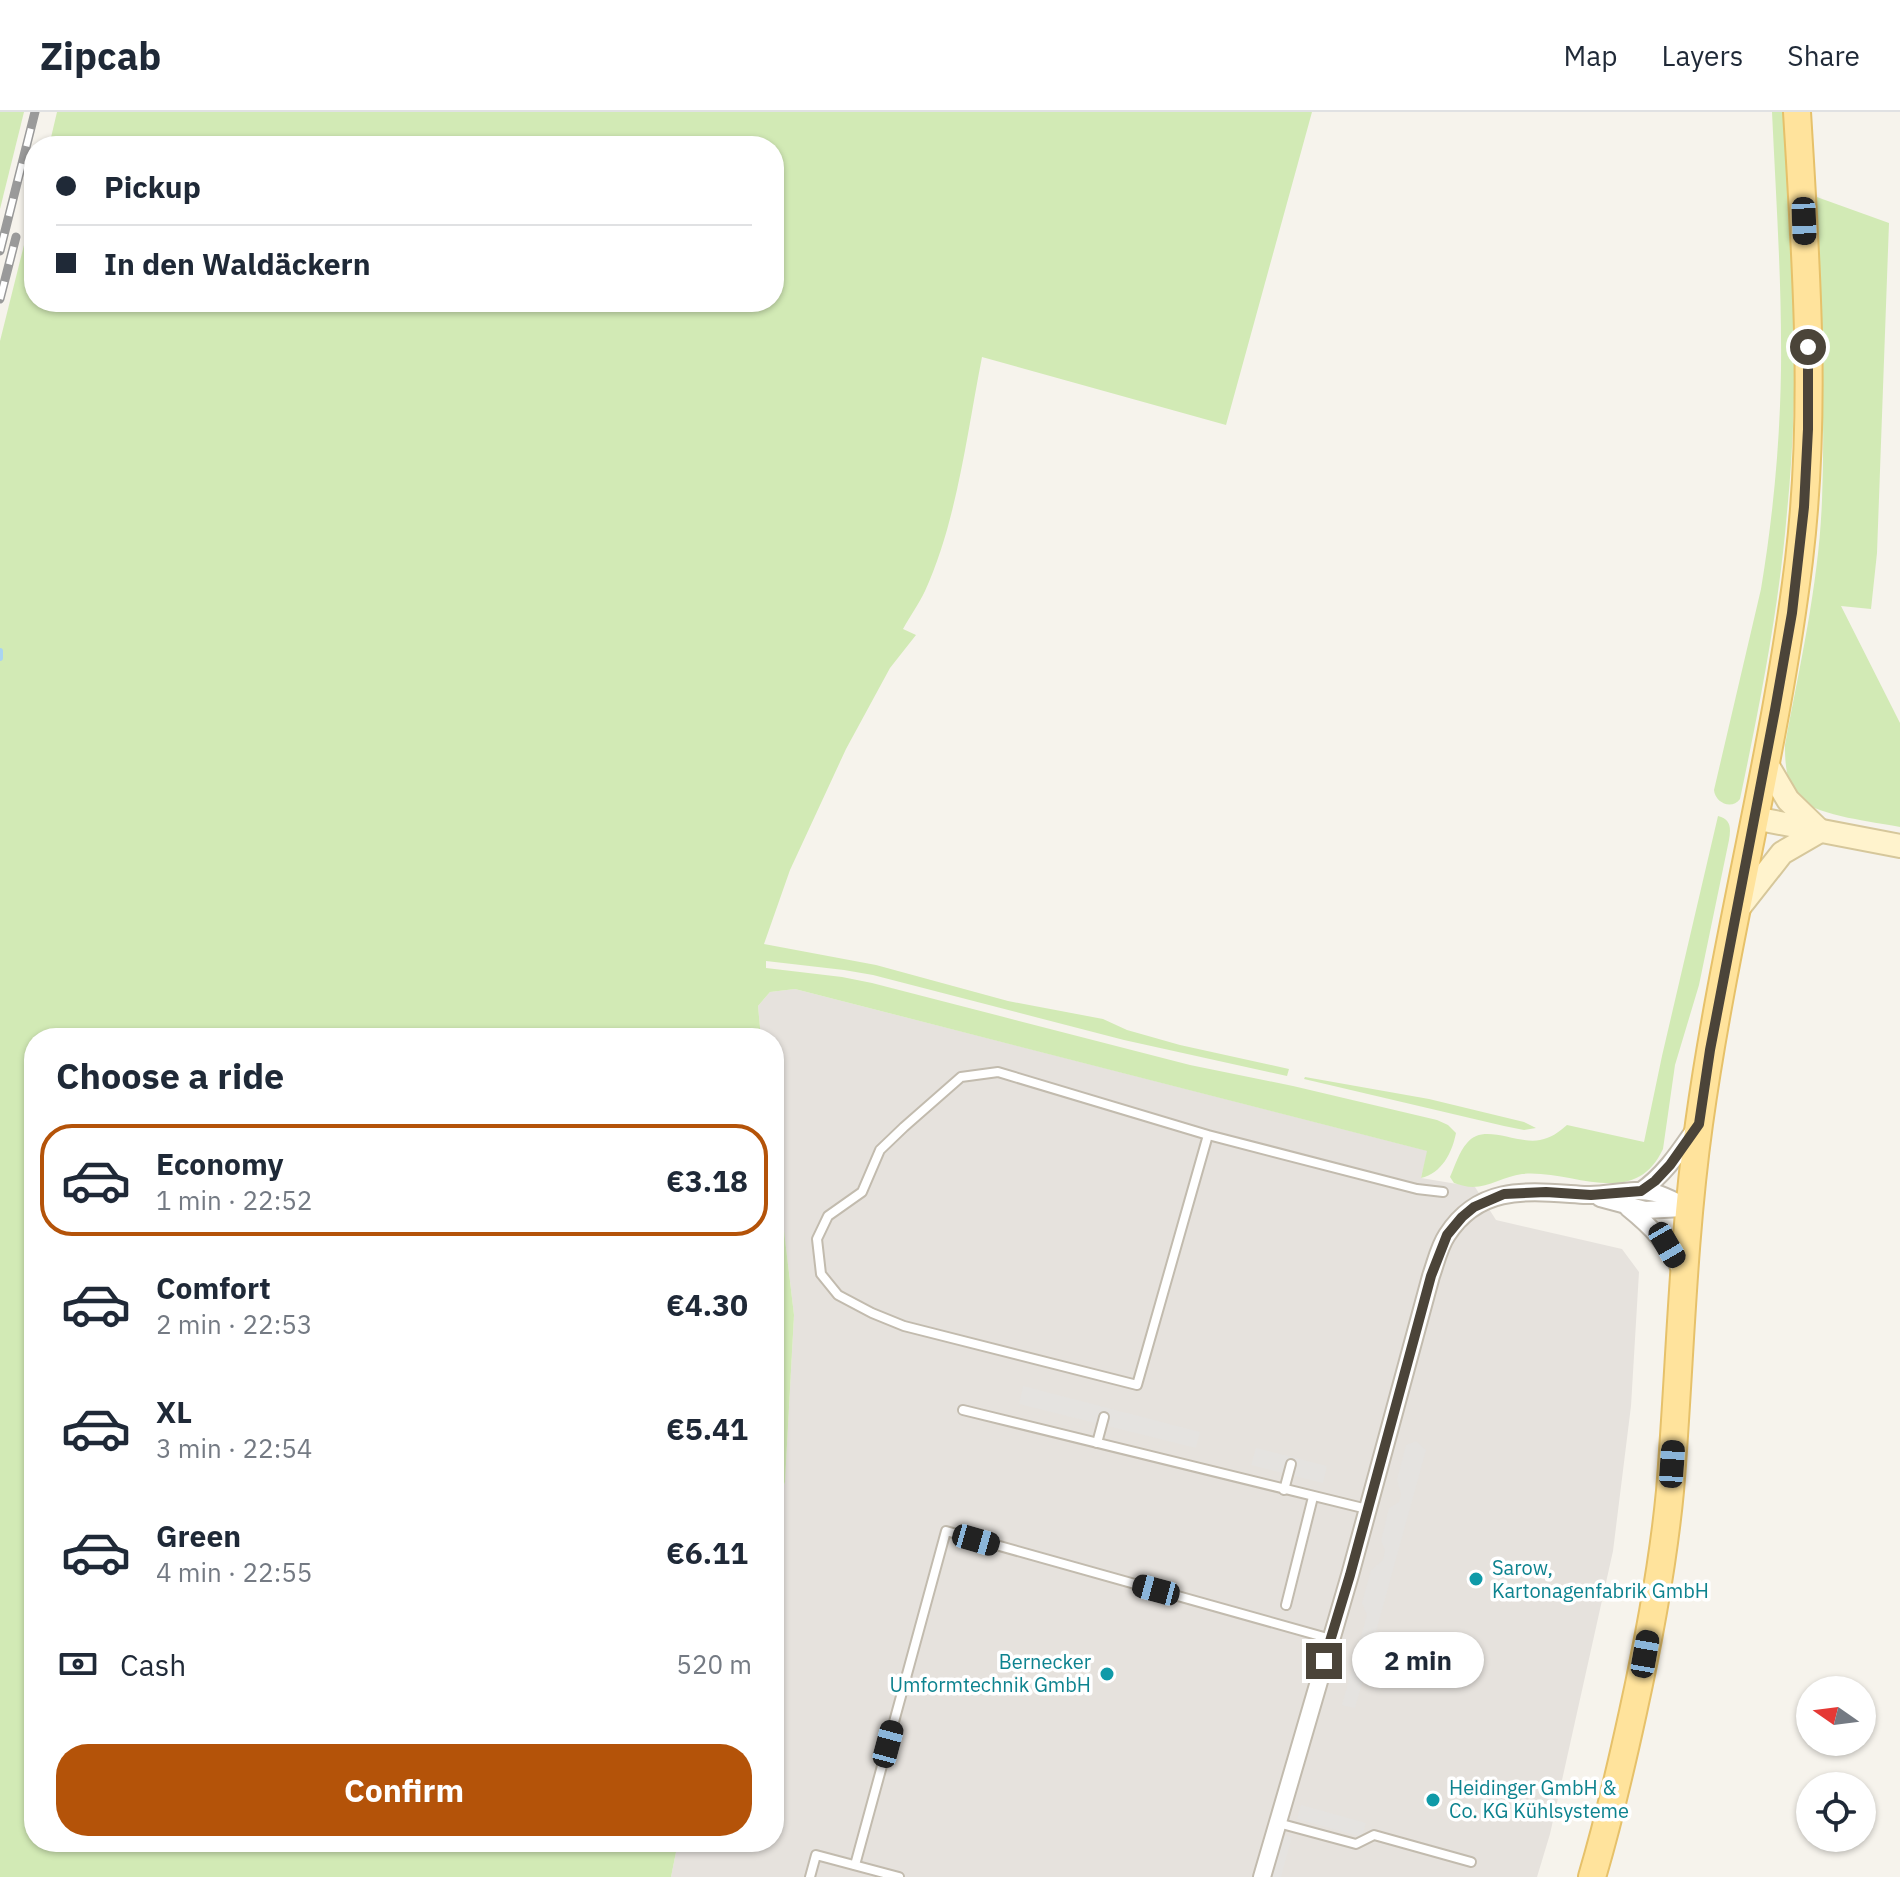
<!DOCTYPE html>
<html lang="en">
<head>
<meta charset="utf-8">
<style>
  :root { --surface:#fff; --page:#f6f6f7; --text:#1f2937; --muted:#747a83; --line:#e0e1e3; --accent:#b45309 }
  body { margin:0; font-family:"IBM Plex Sans",sans-serif; background:var(--page); color:var(--text); height:100vh; display:flex; flex-direction:column; font-size:30px; white-space:nowrap }
  * { box-sizing:border-box; margin:0 }
  p { font-size:26px; color:var(--muted) }
  .icon { flex:none; width:44px; height:44px; fill:none; stroke:currentColor; stroke-width:2; stroke-linecap:round; stroke-linejoin:round }
  .map { position:relative; flex:1; overflow:hidden }
  .side { position:absolute; left:24px; top:916px; width:760px; height:824px; display:flex; flex-direction:column; background:var(--surface); border-radius:32px; box-shadow:0 2px 6px #0004 }
  .side>* { flex:none }
  .hud { position:absolute; left:24px; top:24px; width:760px; height:176px; border-radius:32px; box-shadow:0 2px 6px #0004; display:grid; align-content:center; height:176px; padding:0 32px; background:var(--surface) }
  .needle { width:52px; rotate:284deg }
  .buttons { position:absolute; left:1796px; top:1564px; display:grid; gap:16px }
  .buttons a { display:grid; place-items:center; width:80px; height:80px; border-radius:50%; background:var(--surface); box-shadow:0 2px 6px #0004; font-size:40px }
  .end { position:absolute; width:36px; height:36px; margin:-18px; border:10px solid #4b4439; background:#fff; box-shadow:0 0 0 4px #fff }
  .from { border-radius:50% }
  .bubble { position:absolute; height:56px; border-radius:28px; background:var(--surface); box-shadow:0 2px 6px #0004; font-size:26px; font-weight:700; line-height:56px; text-align:center }
  .car { position:absolute; width:24px; height:48px; margin:-24px -12px; border-radius:10px; box-shadow:0 0 6px 2px #0007; background:linear-gradient(#222 24%,#8ab4d8 0 40%,#222 0 76%,#8ab4d8 0 86%,#222 0) }
  .hud b { display:flex; align-items:center; gap:28px; height:76px; font-size:30px }
  .hud b+b { border-top:2px solid var(--line) }
  .hud i { width:20px; height:20px; background:var(--text) }
  ul { padding:0; list-style:none }
  li { display:flex; align-items:center; gap:24px; height:112px; margin:0 16px 12px; padding:0 16px; border:4px solid transparent; border-radius:32px }
  li div { flex:1 }
  li b { display:block; font-size:30px }
  li em { font-style:normal; font-weight:700 }
  li.selected { border-color:var(--accent) }
  li>.icon { width:72px; height:72px; stroke-width:1.5 }
  h2 { padding:0 32px; font-size:36px; line-height:96px }
  .pay { display:flex; align-items:center; gap:20px; height:88px; padding:0 32px; font-size:30px }
  .pay p { margin-inline-start:auto }
  .button { display:flex; gap:16px; margin-top:auto; padding:16px 32px }
  .button a { flex:1; height:92px; border-radius:32px; background:var(--accent); color:#fff; font-size:32px; font-weight:700; line-height:92px; text-align:center }
  header { display:flex; align-items:center; gap:48px; box-sizing:border-box; height:112px; padding:0 40px; background:var(--surface); border-bottom:2px solid var(--line) }
  header strong { font-size:38px }
  nav { display:flex; gap:44px; margin-inline-start:auto; font-size:28px }
  .map>svg:first-child { display:block }
  .industrial { fill:#e6e2dd }
  .green { fill:#d2eab5 }
  .parking { fill:#e5e3e0 }
  .lines { fill:none; stroke-linecap:round; stroke-linejoin:round }
  .stream { stroke:#a9d4f2; stroke-width:6 }
  .lane-casing { stroke:#c2bbae; stroke-width:12 }
  .street-casing { stroke:#c2bbae; stroke-width:20 }
  .secondary-casing { stroke:#d6c79b; stroke-width:26 }
  .primary-casing { stroke:#e6c16a; stroke-width:30 }
  .lane { stroke:#fff; stroke-width:8 }
  .street { stroke:#fff; stroke-width:16 }
  .secondary { stroke:#fff3cd; stroke-width:22 }
  .primary { stroke:#ffe39c; stroke-width:26 }
  .rail-casing { stroke:#9a9a9a; stroke-width:9 }
  .rail { stroke:#fff; stroke-width:6; stroke-dasharray:18; stroke-linecap:butt }
  .route { stroke:#4b4439; stroke-width:10 }
  .culture-dot { fill:#0f9aa8; stroke:#fff; stroke-width:3 }
  .labels { text-anchor:middle; stroke-width:7; stroke-linejoin:round; paint-order:stroke }
  .culture-label { font-size:20px; fill:#0d838f; stroke:#fff; text-anchor:start }
</style>
</head>
<body>
<header>
<strong>Zipcab</strong>
<nav><a>Map</a><a>Layers</a><a>Share</a></nav>
</header>
<div class="map">
<svg width="1900" height="1765" viewBox="0 0 1900 1765">
  <rect width="100%" height="100%" fill="#f6f3ec"/>
  <!-- industrial -->
  <polygon class="industrial" points="795,877 1428,1039 1421,1066 1475,1075 1496,1108 1622,1137 1639,1160 1631,1294 1613,1439 1550,1722 1537,1765 671,1765 678,1730 774,1730 774,1405 785,1370 794,1203 774,1034 774,926 761,926 758,894 770,880"/>
  <!-- green -->
  <g class="green">
    <polygon points="0,0 24,0 0,97"/>
    <path d="M57,0H1312L1226,313L982,245C967,321 957,409 925,479C919,492 910,504 903,517L916,523L890,556L846,637L790,758L764,832L876,853L1008,889L1103,907L1127,918L1180,933L1289,957L1287,964L1124,928L873,863L844,858L766,849V856L842,865L872,871L1190,953L1293,974L1437,1008L1448,1013L1456,1021C1452,1041 1442,1061 1421,1066L1427,1039L795,877L770,880L758,894L761,926H34V1730H678L671,1765H0V229L34,93V190H774V34H49Z"/>
    <path d="M1772,0H1784C1788,66 1794,133 1795,200C1795,266 1794,334 1787,400C1779,496 1760,592 1740,687C1732,698 1715,691 1714,678L1761,477C1773,405 1780,331 1781,258C1782,172 1776,86 1772,0Z"/>
    <path d="M1814,84L1889,111L1877,441L1871,497L1841,494L1900,611V715C1875,710 1819,704 1801,688C1786,674 1785,652 1785,633C1800,552 1819,471 1822,388C1826,287 1819,185 1814,84Z"/>
    <path d="M1718,704C1731,707 1731,716 1729,728L1699,873L1675,953L1663,1037C1634,1099 1572,1057 1522,1062C1505,1064 1489,1075 1473,1075C1467,1075 1460,1073 1454,1071L1450,1065C1455,1054 1459,1040 1467,1031C1483,1010 1518,1033 1540,1028C1551,1026 1559,1020 1567,1013L1644,1030L1662,944Z"/>
    <polygon points="1305,965 1429,987 1524,1010 1536,1016 1524,1018 1504,1014 1304,967"/>
    <polygon points="774,1034 794,1203 785,1370 774,1405"/>
  </g>
  <!-- parking -->
  <g class="parking">
    <polygon points="1023,1274 1200,1320 1196,1336 1019,1292"/>
    <polygon points="1416,1329 1426,1338 1355,1596 1342,1593 1367,1503 1362,1491 1371,1458 1383,1448 1385,1439 1381,1429 1389,1396 1399,1390 1401,1382 1397,1368 1406,1333"/>
    <polygon points="1256,1336 1327,1354 1323,1371 1251,1353"/>
    <polygon points="1301,1693 1366,1711 1362,1725 1297,1707"/>
    <polygon points="1282,1723 1292,1725 1281,1765 1271,1765"/>
  </g>
  <g class="lines">
    <!-- stream -->
    <polyline class="stream" points="0,539 0,546"/>
    <!-- lane casing -->
    <g class="lane-casing">
      <g id="lane">
        <polyline points="1208,1023 998,960 961,965 904,1015 880,1038 862,1080 828,1104 817,1127 821,1162 838,1183 872,1201 904,1214 1137,1273 1208,1023 1417,1077 1443,1080"/>
        <polyline points="963,1298 1367,1397"/>
        <polyline points="1097,1331 1104,1305"/>
        <polyline points="1284,1378 1291,1352"/>
        <polyline points="1286,1493 1313,1385"/>
        <polyline points="1278,1711 1356,1732 1374,1723 1471,1750"/>
        <polyline points="855,1753 946,1419 1331,1527"/>
        <polyline points="810,1765 816,1743 899,1765"/>
      </g>
    </g>
    <!-- street casing -->
    <g class="street-casing">
      <g id="street">
        <path d="M1641,1079C1665,1062 1679,1040 1695,1017"/>
        <polyline points="1600,1086 1645,1098 1683,1096"/>
        <path d="M1628,1096C1654,1117 1666,1131 1682,1160"/>
        <path d="M1262,1765L1350,1463L1431,1164C1436,1150 1439,1135 1447,1123C1481,1070 1533,1080 1587,1083C1609,1084 1633,1075 1655,1081C1666,1084 1678,1091 1689,1096"/>
      </g>
    </g>
    <!-- secondary casing -->
    <g class="secondary-casing">
      <g id="secondary">
        <polyline points="1765,649 1788,688 1820,719"/>
        <polyline points="1754,706 1900,734"/>
        <polyline points="1738,797 1782,741 1820,719"/>
      </g>
    </g>
    <!-- primary casing -->
    <g class="primary-casing">
      <path id="primary" d="M1592,1765C1608,1711 1621,1655 1633,1600C1649,1527 1663,1453 1670,1379C1680,1257 1682,1134 1699,1012C1725,823 1776,638 1799,448C1817,299 1806,149 1797,0"/>
    </g>
    <!-- lane -->
    <use href="#lane" class="lane"/>
    <!-- street -->
    <use href="#street" class="street"/>
    <!-- secondary -->
    <use href="#secondary" class="secondary"/>
    <!-- primary -->
    <use href="#primary" class="primary"/>
    <!-- rail casing -->
    <g class="rail-casing">
      <g id="rail">
        <polyline points="0,139 35,0"/>
        <polyline points="0,187 16,125"/>
      </g>
    </g>
    <!-- rail -->
    <use href="#rail" class="rail"/>
  </g>
  <g class="lines">
    <!-- route -->
    <polyline class="route" points="1324,1549 1350,1463 1431,1164 1447,1123 1462,1105 1474,1095 1504,1082 1546,1080 1591,1083 1641,1079 1655,1069 1670,1053 1699,1012 1710,938 1775,598 1792,501 1804,395 1808,317 1808,235"/>
  </g>
  <!-- markers -->
  <g class="culture-dot">
    <circle cx="1476" cy="1467" r="8"/>
    <circle cx="1107" cy="1562" r="8"/>
    <circle cx="1433" cy="1688" r="8"/>
  </g>
  <g class="labels">
    <!-- culture labels -->
    <g class="culture-label">
      <text x="1492" y="1463">Sarow,<tspan x="1492" dy="23">Kartonagenfabrik GmbH</tspan></text>
      <text x="1091" y="1557" text-anchor="end">Bernecker<tspan x="1091" dy="23">Umformtechnik GmbH</tspan></text>
      <text x="1449" y="1683">Heidinger GmbH &amp;<tspan x="1449" dy="23">Co. KG Kühlsysteme</tspan></text>
    </g>
  </g>
</svg>
<div class="buttons">
<a><svg class="needle" viewBox="-14 -14 28 28"><path d="M0-13l5 13h-10z" fill="#e53935"/><path d="M0 13l5-13h-10z" fill="#747a83"/></svg></a>
<a><svg class="icon" aria-label="locate" viewBox="0 0 24 24"><circle cx="12" cy="12" r="6"/><path d="M12 2v4M12 18v4M2 12h4M18 12h4"/></svg></a>
</div>
<i class="end from" style="left:1808px;top:235px"></i>
<i class="end" style="left:1324px;top:1549px"></i>
<div class="bubble" style="left:1352px;top:1520px;width:132px">2 min</div>
<i class="car" style="left:1804px;top:109px;rotate:178deg"></i>
<i class="car" style="left:1667px;top:1133px;rotate:150deg"></i>
<i class="car" style="left:1672px;top:1352px;rotate:4deg"></i>
<i class="car" style="left:976px;top:1428px;rotate:106deg"></i>
<i class="car" style="left:1156px;top:1478px;rotate:285deg"></i>
<i class="car" style="left:1645px;top:1542px;rotate:10deg"></i>
<i class="car" style="left:888px;top:1632px;rotate:15deg"></i>
<div class="hud">
<b><i class="from"></i>Pickup</b>
<b><i></i>In den Waldäckern</b>
</div>
<section class="side">
<h2>Choose a ride</h2>
<ul>
<li class="selected"><svg class="icon" aria-label="car" viewBox="0 0 24 24"><path d="M5 17H2v-5l4-1 3-4h7l3 4 3 1v5h-3M9 17h6M6 11h13"/><circle cx="7" cy="17" r="2"/><circle cx="17" cy="17" r="2"/></svg><div><b>Economy</b><p>1 min · 22:52</p></div><em>€3.18</em></li>
<li><svg class="icon" aria-label="car" viewBox="0 0 24 24"><path d="M5 17H2v-5l4-1 3-4h7l3 4 3 1v5h-3M9 17h6M6 11h13"/><circle cx="7" cy="17" r="2"/><circle cx="17" cy="17" r="2"/></svg><div><b>Comfort</b><p>2 min · 22:53</p></div><em>€4.30</em></li>
<li><svg class="icon" aria-label="car" viewBox="0 0 24 24"><path d="M5 17H2v-5l4-1 3-4h7l3 4 3 1v5h-3M9 17h6M6 11h13"/><circle cx="7" cy="17" r="2"/><circle cx="17" cy="17" r="2"/></svg><div><b>XL</b><p>3 min · 22:54</p></div><em>€5.41</em></li>
<li><svg class="icon" aria-label="car" viewBox="0 0 24 24"><path d="M5 17H2v-5l4-1 3-4h7l3 4 3 1v5h-3M9 17h6M6 11h13"/><circle cx="7" cy="17" r="2"/><circle cx="17" cy="17" r="2"/></svg><div><b>Green</b><p>4 min · 22:55</p></div><em>€6.11</em></li>
</ul>
<div class="pay"><svg class="icon" aria-label="cash" viewBox="0 0 24 24"><path d="M3 7h18v10H3z"/><circle cx="12" cy="12" r="2"/></svg>Cash<p>520 m</p></div>
<div class="button"><a>Confirm</a></div>
</section>
</div>
</body>
</html>
